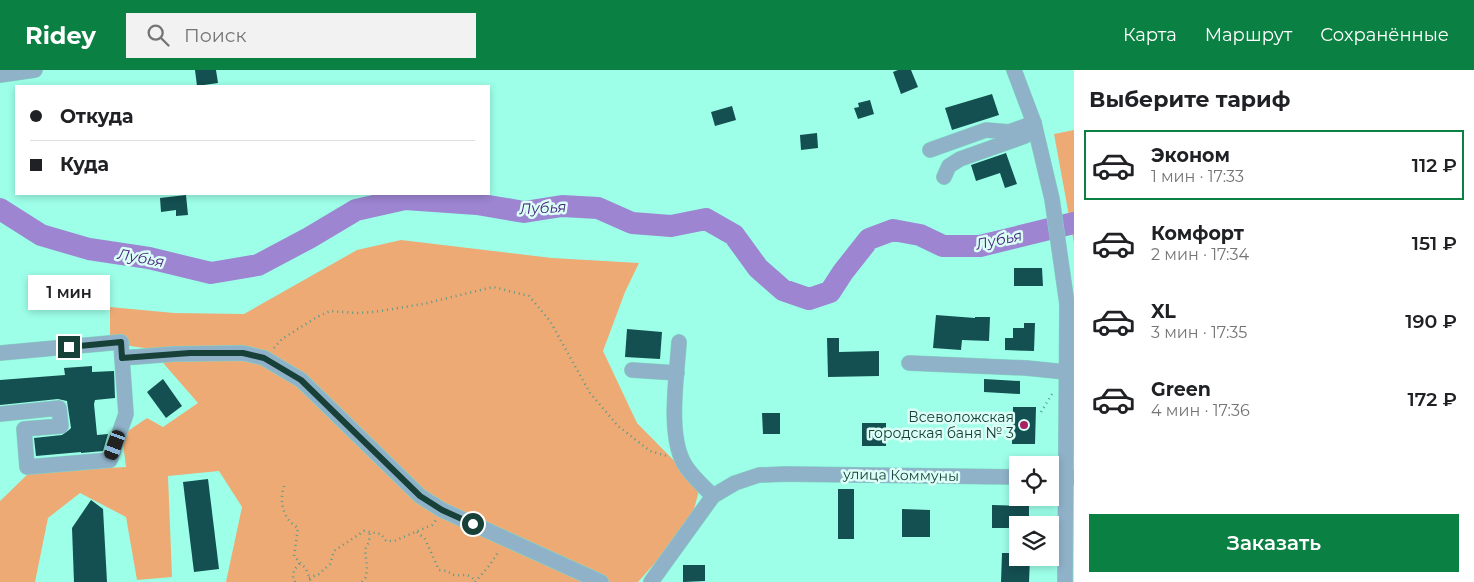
<!DOCTYPE html>
<html lang="ru">
<head>
<meta charset="utf-8">
<style>
  :root { --surface:#fff; --page:#f2f2f2; --text:#202124; --muted:#757577; --line:#e0e0e0; --accent:#0b8043 }
  body { margin:0; font-family:Montserrat,sans-serif; background:var(--page); color:var(--text); height:100vh; display:flex; flex-direction:column; font-size:19px; white-space:nowrap }
  * { box-sizing:border-box; margin:0 }
  p { font-size:16px; color:var(--muted) }
  .icon { flex:none; width:28px; height:28px; fill:none; stroke:currentColor; stroke-width:2; stroke-linecap:round; stroke-linejoin:round }
  .map { position:relative; flex:1; overflow:hidden }
  .panel { display:flex; flex-direction:column; background:var(--surface); width:400px }
  .panel>* { flex:none }
  .hud { position:absolute; left:15px; top:15px; width:475px; height:110px; border-radius:0px; box-shadow:0 2px 8px #0003; display:grid; align-content:center; height:110px; padding:0 15px; background:var(--surface) }
  .buttons { position:absolute; left:1009px; top:386px; display:grid; gap:10px }
  .buttons a { display:grid; place-items:center; width:50px; height:50px; border-radius:0px; background:var(--surface); box-shadow:0 2px 8px #0003; font-size:25px }
  .end { position:absolute; width:22px; height:22px; margin:-11px; border:6px solid #174038; background:#fff; box-shadow:0 0 0 2px #fff }
  .from { border-radius:50% }
  .bubble { position:absolute; height:35px; border-radius:0px; background:var(--surface); box-shadow:0 2px 8px #0003; font-size:16px; font-weight:600; line-height:35px; text-align:center }
  .car { position:absolute; width:15px; height:30px; margin:-15px -8px; border-radius:6px; box-shadow:0 0 4px 1px #0007; background:linear-gradient(#222 24%,#8ab4d8 0 40%,#222 0 76%,#8ab4d8 0 86%,#222 0) }
  .hud b { display:flex; align-items:center; gap:18px; height:48px; font-size:19px }
  .hud b+b { border-top:1px solid var(--line) }
  .hud i { width:12px; height:12px; background:var(--text) }
  ul { padding:0; list-style:none }
  li { display:flex; align-items:center; gap:15px; height:70px; margin:0 10px 8px; padding:0 5px; border:2px solid transparent; border-radius:0px }
  li div { flex:1 }
  li b { display:block; font-size:19px }
  li em { font-style:normal; font-weight:600 }
  li.selected { border-color:var(--accent) }
  li>.icon { width:45px; height:45px; stroke-width:1.5 }
  h2 { padding:0 15px; font-size:22px; line-height:60px }
  .cta { display:flex; gap:10px; margin-top:auto; padding:10px 15px }
  .cta a { flex:1; height:58px; border-radius:0px; background:var(--accent); color:#fff; font-size:20px; font-weight:600; line-height:58px; text-align:center }
  header { display:flex; align-items:center; gap:30px; box-sizing:border-box; height:70px; padding:0 25px; background:var(--accent); color:#fff }
  header strong { font-size:24px }
  nav { display:flex; gap:28px; margin-inline-start:auto; font-size:18px }
  .search { width:350px; height:45px; background:var(--page); display:flex; align-items:center; gap:12px; box-sizing:border-box; padding:0 18px; border-radius:0px; color:var(--muted); font-size:19px }
  main { display:flex; flex:1; min-height:0 }
  .map>svg:first-child { display:block }
  .green { fill:#eeaa75 }
  .lines { fill:none; stroke-linecap:round; stroke-linejoin:round }
  .river { stroke:#9d85d1; stroke-width:22 }
  .building { fill:#144f51 }
  .minor-casing { stroke:#82d9c5; stroke-width:16 }
  .path { stroke:#569a8b; stroke-width:2.5; stroke-dasharray:1 4; stroke-linecap:butt }
  .minor { stroke:#8fb2c9; stroke-width:15 }
  .route { stroke:#174038; stroke-width:6 }
  .poi-dot { fill:#aa2062; stroke:#dbfff6; stroke-width:2 }
  .labels { text-anchor:middle; stroke-width:5; stroke-linejoin:round; paint-order:stroke }
  .poi-label { font-size:14px; fill:#174038; stroke:#dbfff6; text-anchor:end }
  .street-label { font-size:14px; fill:#174038; stroke:#dbfff6 }
  .water-label { font-size:15px; font-style:italic; fill:#451f79; stroke:#dbfff6 }
</style>
</head>
<body>
<header>
<strong>Ridey</strong>
<div class="search"><svg class="icon" aria-label="search" viewBox="0 0 24 24"><circle cx="10" cy="10" r="6"/><path d="M15 15l6 6"/></svg>Поиск</div>
<nav><a>Карта</a><a>Маршрут</a><a>Сохранённые</a></nav>
</header>
<main>
<div class="map">
<svg width="1074" height="512" viewBox="0 0 1074 512">
  <rect width="100%" height="100%" fill="#9dffe8"/>
  <!-- green -->
  <g class="green">
    <polygon points="1074,60 1074,173 1054,64"/>
    <polygon points="401,170 552,188 639,193 625,222 603,281 637,353 700,417 690,454 638,512 226,512 242,437 219,401 168,406 172,507 137,510 126,447 80,423 48,448 35,512 0,512 0,431 30,402 126,397 122,365 147,348 163,357 198,333 151,279 110,273 110,237 174,243 244,244 357,180"/>
  </g>
  <g class="lines">
    <!-- river -->
    <polyline class="river" points="0,139 41,165 89,179 149,188 211,203 258,195 309,168 356,140 405,129 477,134 524,142 562,136 598,138 632,153 671,156 706,149 734,165 758,198 783,220 809,229 830,222 843,202 869,169 893,160 920,165 943,176 980,176 1074,153"/>
  </g>
  <!-- building -->
  <g class="building">
    <polygon points="195,0 216,0 218,13 197,16"/>
    <polygon points="898,0 911,0 918,17 901,24 893,2"/>
    <polygon points="992,24 999,45 952,60 945,38"/>
    <polygon points="870,30 874,44 858,49 854,38 859,37 858,33"/>
    <polygon points="732,36 736,50 715,56 711,42"/>
    <polygon points="817,63 818,78 801,80 800,65"/>
    <polygon points="1006,83 1017,114 1005,118 1000,103 976,111 971,95"/>
    <polygon points="186,125 188,145 176,146 176,140 161,142 160,128"/>
    <polygon points="1014,198 1042,198 1043,216 1014,216"/>
    <polygon points="936,245 975,248 975,247 990,247 989,271 962,270 961,280 933,278"/>
    <polygon points="1024,253 1035,253 1034,281 1005,280 1005,268 1013,268 1013,258 1024,258"/>
    <polygon points="627,259 662,262 660,289 625,287"/>
    <polygon points="827,268 839,268 839,282 879,281 879,306 828,307"/>
    <polygon points="92,296 92,302 114,301 115,328 95,330 94,334 97,365 108,364 103,381 81,383 81,382 36,386 34,368 62,365 69,360 71,358 67,331 58,329 0,335 0,310 65,305 64,298"/>
    <polygon points="163,309 182,336 166,348 147,322"/>
    <polygon points="984,309 1020,311 1020,324 984,322"/>
    <polygon points="1013,337 1036,337 1035,374 1012,374"/>
    <polygon points="762,343 780,343 780,364 763,364"/>
    <rect x="862" y="353" width="24" height="23"/>
    <polygon points="208,409 219,499 194,502 183,412"/>
    <rect x="838" y="419" width="16" height="50"/>
    <polygon points="91,430 103,439 107,512 74,512 72,458"/>
    <polygon points="992,435 1029,436 1029,454 1014,454 1014,458 992,458"/>
    <polygon points="902,439 930,440 930,467 902,467"/>
    <polygon points="1002,483 1018,483 1018,488 1030,488 1029,512 1001,512"/>
    <polygon points="683,495 705,495 705,511 683,512"/>
  </g>
  <g class="lines">
    <!-- minor casing -->
    <g class="minor-casing">
      <g id="minor">
        <polyline points="1014,0 1034,53 1052,129 1067,234 1065,512"/>
        <polyline points="0,5 35,0"/>
        <polyline points="930,80 986,60 1009,62 1034,53"/>
        <polyline points="944,107 949,96 960,89 1025,66"/>
        <path d="M679,272C677,306 666,370 687,398C694,408 704,417 713,426"/>
        <polyline points="0,283 121,272 122,288"/>
        <polyline points="909,293 1026,298 1066,302"/>
        <polyline points="632,300 677,303"/>
        <polyline points="0,344 59,338 61,356 24,359 27,397 110,390 126,344 122,288 174,284 243,283 264,288 301,310 420,426 442,440 601,512"/>
        <polyline points="1050,407 1074,407"/>
        <polyline points="651,512 713,426 735,413 759,405 785,404 1018,407"/>
      </g>
    </g>
    <!-- path -->
    <g class="path">
      <polyline points="274,278 282,269 317,247 330,241 356,243 374,242 423,234 493,217 529,226 550,251 590,323 618,356 650,381 667,386"/>
      <polyline points="1041,342 1052,324"/>
      <path d="M284,416C279,432 283,449 298,458L294,486L306,499L311,512"/>
      <path d="M417,462L425,469L439,500L447,501L453,505C463,506 468,502 475,511"/>
      <polyline points="309,508 319,504 330,494 334,481 364,461 381,464 386,471 394,471 432,455 436,450"/>
      <polyline points="295,512 293,508 294,500 300,493"/>
      <polyline points="362,512 366,507 367,497 365,480 369,472 370,461"/>
      <polyline points="475,512 489,496 499,481"/>
    </g>
    <!-- minor -->
    <use href="#minor" class="minor"/>
  </g>
  <g class="lines">
    <!-- route -->
    <polyline class="route" points="69,277 121,272 122,288 190,283 243,283 264,288 301,310 420,426 442,440 473,454"/>
  </g>
  <!-- markers -->
  <circle class="poi-dot" cx="1024" cy="355" r="5"/>
  <g class="labels">
    <!-- poi labels -->
    <g class="poi-label">
      <text x="1014" y="352">Всеволожская<tspan x="1014" dy="16">городская баня № 3</tspan></text>
    </g>
    <!-- street labels -->
    <g class="street-label">
      <text transform="translate(901 405) rotate(1)" y="5">улица Коммуны</text>
    </g>
    <!-- water labels -->
    <g class="water-label">
      <text transform="translate(543 138) rotate(-3)" y="5">Лубья</text>
      <text transform="translate(999 170) rotate(-12)" y="5">Лубья</text>
      <text transform="translate(141 188) rotate(10)" y="5">Лубья</text>
    </g>
  </g>
</svg>
<div class="buttons">
<a><svg class="icon" aria-label="locate" viewBox="0 0 24 24"><circle cx="12" cy="12" r="6"/><path d="M12 2v4M12 18v4M2 12h4M18 12h4"/></svg></a>
<a><svg class="icon" aria-label="layers" viewBox="0 0 24 24"><path d="M12 4l9 5-9 5-9-5zM3 14l9 5 9-5"/></svg></a>
</div>
<i class="end from" style="left:473px;top:454px"></i>
<i class="end" style="left:69px;top:277px"></i>
<div class="bubble" style="left:28px;top:205px;width:82px">1 мин</div>
<i class="car" style="left:115px;top:375px;rotate:200deg"></i>
<div class="hud">
<b><i class="from"></i>Откуда</b>
<b><i></i>Куда</b>
</div>
</div>
<section class="panel">
<h2>Выберите тариф</h2>
<ul>
<li class="selected"><svg class="icon" aria-label="car" viewBox="0 0 24 24"><path d="M5 17H2v-5l4-1 3-4h7l3 4 3 1v5h-3M9 17h6M6 11h13"/><circle cx="7" cy="17" r="2"/><circle cx="17" cy="17" r="2"/></svg><div><b>Эконом</b><p>1 мин · 17:33</p></div><em>112 ₽</em></li>
<li><svg class="icon" aria-label="car" viewBox="0 0 24 24"><path d="M5 17H2v-5l4-1 3-4h7l3 4 3 1v5h-3M9 17h6M6 11h13"/><circle cx="7" cy="17" r="2"/><circle cx="17" cy="17" r="2"/></svg><div><b>Комфорт</b><p>2 мин · 17:34</p></div><em>151 ₽</em></li>
<li><svg class="icon" aria-label="car" viewBox="0 0 24 24"><path d="M5 17H2v-5l4-1 3-4h7l3 4 3 1v5h-3M9 17h6M6 11h13"/><circle cx="7" cy="17" r="2"/><circle cx="17" cy="17" r="2"/></svg><div><b>XL</b><p>3 мин · 17:35</p></div><em>190 ₽</em></li>
<li><svg class="icon" aria-label="car" viewBox="0 0 24 24"><path d="M5 17H2v-5l4-1 3-4h7l3 4 3 1v5h-3M9 17h6M6 11h13"/><circle cx="7" cy="17" r="2"/><circle cx="17" cy="17" r="2"/></svg><div><b>Green</b><p>4 мин · 17:36</p></div><em>172 ₽</em></li>
</ul>
<div class="cta"><a>Заказать</a></div>
</section>
</main>
</body>
</html>
